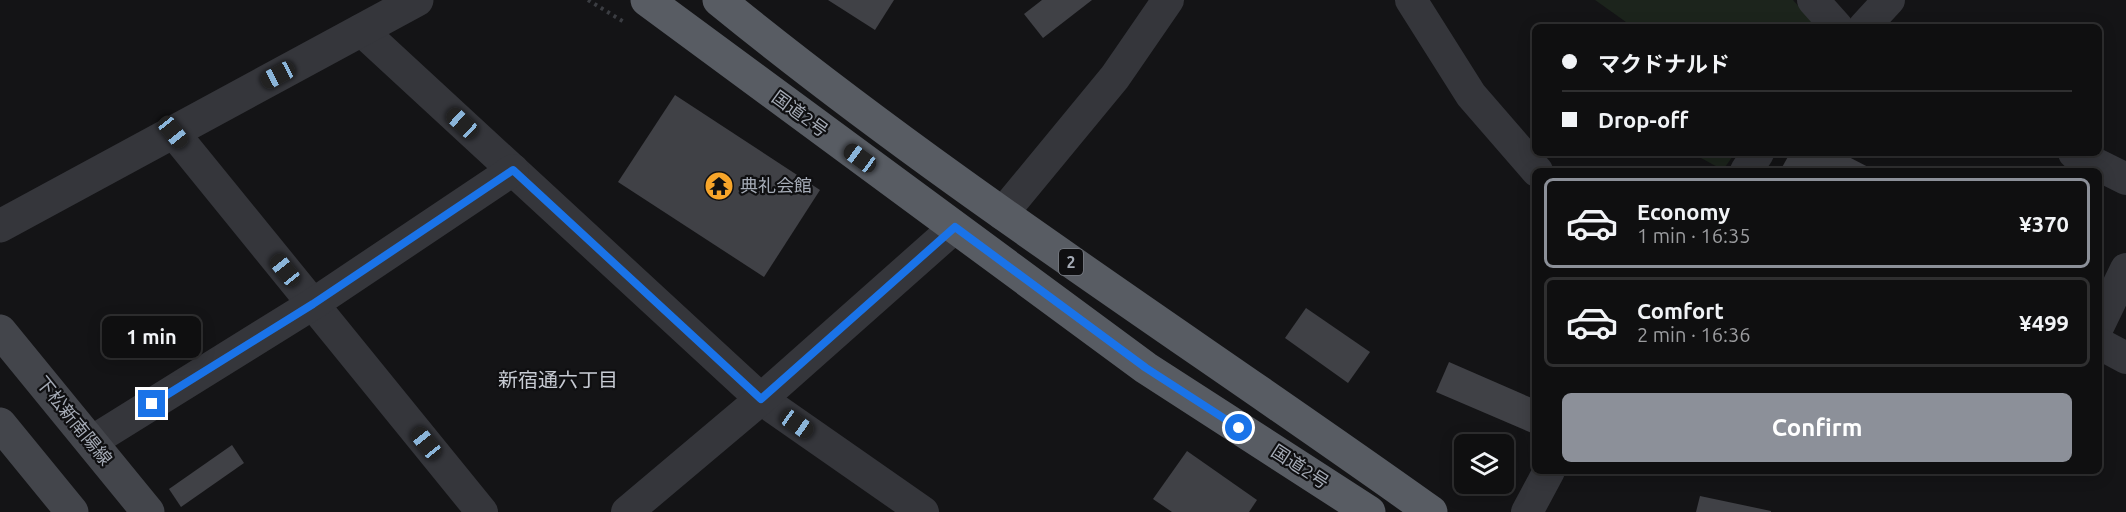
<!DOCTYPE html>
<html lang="en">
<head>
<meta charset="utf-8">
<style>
  :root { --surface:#0f0f10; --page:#1d1d1e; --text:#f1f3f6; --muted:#9b9c9f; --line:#2f2f30; --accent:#8c9099 }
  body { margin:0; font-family:Ubuntu,"Noto Sans JP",sans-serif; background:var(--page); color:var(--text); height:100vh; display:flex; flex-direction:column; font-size:22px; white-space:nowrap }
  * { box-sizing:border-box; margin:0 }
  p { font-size:20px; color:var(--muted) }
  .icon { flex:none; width:33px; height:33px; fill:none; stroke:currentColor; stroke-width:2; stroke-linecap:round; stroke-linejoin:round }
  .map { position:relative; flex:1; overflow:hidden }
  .panel { position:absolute; left:1532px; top:168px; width:570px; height:306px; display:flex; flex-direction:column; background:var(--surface); border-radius:9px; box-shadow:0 3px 15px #0003,0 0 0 2px var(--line) }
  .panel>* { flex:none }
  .guide { position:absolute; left:1532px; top:24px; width:570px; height:132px; border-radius:9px; box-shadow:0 3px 15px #0003,0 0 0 2px var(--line); display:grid; align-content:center; height:132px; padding:0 30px; background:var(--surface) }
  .controls { position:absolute; left:1454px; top:434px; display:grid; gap:12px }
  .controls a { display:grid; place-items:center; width:60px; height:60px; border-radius:9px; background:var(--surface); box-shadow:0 3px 15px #0003,0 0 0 2px var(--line); font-size:30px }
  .end { position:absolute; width:27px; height:27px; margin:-14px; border:8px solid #1a73e8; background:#fff; box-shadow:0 0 0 3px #fff }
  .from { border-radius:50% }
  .bubble { position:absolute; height:42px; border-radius:9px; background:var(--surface); box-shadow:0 3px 15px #0003,0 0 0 2px var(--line); font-size:20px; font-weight:700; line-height:42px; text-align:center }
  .car { position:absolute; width:18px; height:36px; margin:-18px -9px; border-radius:8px; box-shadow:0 0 4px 2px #0007; background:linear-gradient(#222 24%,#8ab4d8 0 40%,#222 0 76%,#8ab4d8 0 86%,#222 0) }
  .guide b { display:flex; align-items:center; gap:21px; height:57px; font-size:22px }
  .guide b+b { border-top:2px solid var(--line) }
  .guide i { width:15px; height:15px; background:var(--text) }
  ul { padding:10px 0 0; list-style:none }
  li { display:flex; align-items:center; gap:18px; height:90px; margin:0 12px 9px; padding:0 18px; border:3px solid var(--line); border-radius:9px }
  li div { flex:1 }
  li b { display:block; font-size:22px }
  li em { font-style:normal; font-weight:700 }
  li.selected { border-color:var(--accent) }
  li>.icon { width:54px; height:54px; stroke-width:1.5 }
  .primary-button { display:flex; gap:12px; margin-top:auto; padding:12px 30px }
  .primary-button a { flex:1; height:69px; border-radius:9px; background:var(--accent); color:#fff; font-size:24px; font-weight:700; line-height:69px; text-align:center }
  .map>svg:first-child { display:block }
  .green { fill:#1c241c }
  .building { fill:#404146 }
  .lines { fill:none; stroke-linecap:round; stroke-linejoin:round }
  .path { stroke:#3b3d42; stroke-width:4; stroke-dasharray:3 4.5; stroke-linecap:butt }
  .minor { stroke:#35363b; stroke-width:32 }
  .tertiary { stroke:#35363b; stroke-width:33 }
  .secondary { stroke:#43454b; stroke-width:33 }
  .trunk { stroke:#585c63; stroke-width:33 }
  .route { stroke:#1a73e8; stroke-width:8 }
  .labels { text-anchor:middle; stroke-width:4.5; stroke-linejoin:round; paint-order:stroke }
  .shield { fill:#0f0f11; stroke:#787c84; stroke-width:1.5 }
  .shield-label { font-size:16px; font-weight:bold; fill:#a5abb6 }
  .street-label { font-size:18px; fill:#a5abb6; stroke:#0f0f11 }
  .poi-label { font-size:18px; fill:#a5abb6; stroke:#0f0f11; text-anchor:start }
  .neighbourhood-label { font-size:20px; fill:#c6cad2; stroke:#0f0f11 }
</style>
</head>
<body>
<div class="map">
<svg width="2126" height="512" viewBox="0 0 2126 512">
  <rect width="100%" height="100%" fill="#141416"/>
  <!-- green -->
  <g class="green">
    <polygon points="1595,0 1793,0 1817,27 1633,27"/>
    <polygon points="1702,153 1735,153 1723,170 1701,158"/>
  </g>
  <!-- building -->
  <g class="building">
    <polygon points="828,0 894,0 875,30"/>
    <polygon points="1042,0 1092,0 1043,38 1024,14"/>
    <polygon points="675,95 820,190 764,277 618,182"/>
    <polygon points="1790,153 1841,153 1876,171 1780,171"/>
    <polygon points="1306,308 1370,352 1348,383 1285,338"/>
    <polygon points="1449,362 1534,399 1534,434 1436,392"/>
    <polygon points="232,445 244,463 181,507 169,489"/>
    <polygon points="1187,451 1257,500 1249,512 1172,512 1153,499"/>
    <polygon points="1700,496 1771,511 1771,512 1696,512"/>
  </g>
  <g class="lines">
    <!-- path -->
    <polyline class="path" points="588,0 624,22"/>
    <!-- minor -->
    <g class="minor">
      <polyline points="1411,0 1471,95 1537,171"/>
      <polyline points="1813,0 1837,27"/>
      <polyline points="1864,27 1889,0"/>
      <polyline points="361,30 761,399 923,512"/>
      <polyline points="173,132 482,512"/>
      <polyline points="2074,153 2126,179"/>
      <polyline points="1746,171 1758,153"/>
      <polyline points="1002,214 1115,77 1168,0"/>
      <polyline points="2098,327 2126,269"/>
      <polyline points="2098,343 2126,358"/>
      <polyline points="91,442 313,304 513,170"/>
      <polyline points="627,512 761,399 955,227"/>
      <polyline points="1527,512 1549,471"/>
    </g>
    <!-- tertiary -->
    <polyline class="tertiary" points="0,226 417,0"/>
    <!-- secondary -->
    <g class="secondary">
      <polyline points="0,331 148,512"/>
      <polyline points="0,424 72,512"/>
    </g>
    <!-- trunk -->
    <g class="trunk">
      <polyline points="647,0 1146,368 1369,512"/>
      <path d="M719,0C946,185 1193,342 1431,512"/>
    </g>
  </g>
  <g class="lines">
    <!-- route -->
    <polyline class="route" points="152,404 313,304 513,170 761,399 955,227 1146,368 1239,428"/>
  </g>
  <!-- icons -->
  <defs>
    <g id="temple-disc" transform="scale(1.5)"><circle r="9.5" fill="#f7a52a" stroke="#0f0f11"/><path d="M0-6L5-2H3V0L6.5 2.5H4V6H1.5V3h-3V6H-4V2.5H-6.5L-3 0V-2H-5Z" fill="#111"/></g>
  </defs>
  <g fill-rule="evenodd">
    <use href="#temple-disc" x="719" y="186"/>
  </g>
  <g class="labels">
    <!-- shield labels -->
    <rect class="shield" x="1059" y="249" width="24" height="26" rx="4.5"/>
    <g class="shield-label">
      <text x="1071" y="268">2</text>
    </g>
    <!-- street labels -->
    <g class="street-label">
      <text transform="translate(800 114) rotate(36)" y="6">国道2号</text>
      <text transform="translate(74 421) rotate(51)" y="6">下松新南陽線</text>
      <text transform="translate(1300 467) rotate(33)" y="6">国道2号</text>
    </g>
    <!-- poi labels -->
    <g class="poi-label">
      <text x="740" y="192">典礼会館</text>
    </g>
    <!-- neighbourhood labels -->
    <g class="neighbourhood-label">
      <text x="558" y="387">新宿通六丁目</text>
    </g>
  </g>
</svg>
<div class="controls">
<a><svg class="icon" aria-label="layers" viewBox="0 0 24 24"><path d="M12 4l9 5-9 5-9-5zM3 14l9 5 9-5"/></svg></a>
</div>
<i class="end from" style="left:1239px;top:428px"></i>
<i class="end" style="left:152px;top:404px"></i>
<div class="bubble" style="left:102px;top:316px;width:99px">1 min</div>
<i class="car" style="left:278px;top:75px;rotate:242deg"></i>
<i class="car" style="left:462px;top:123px;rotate:313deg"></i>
<i class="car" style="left:173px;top:132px;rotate:141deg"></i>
<i class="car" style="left:860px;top:158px;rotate:306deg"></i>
<i class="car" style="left:285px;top:270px;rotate:321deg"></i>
<i class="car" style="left:797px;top:424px;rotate:125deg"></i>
<i class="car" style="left:426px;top:443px;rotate:321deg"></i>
<div class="guide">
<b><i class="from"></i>マクドナルド</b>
<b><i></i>Drop-off</b>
</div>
<section class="panel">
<ul>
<li class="selected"><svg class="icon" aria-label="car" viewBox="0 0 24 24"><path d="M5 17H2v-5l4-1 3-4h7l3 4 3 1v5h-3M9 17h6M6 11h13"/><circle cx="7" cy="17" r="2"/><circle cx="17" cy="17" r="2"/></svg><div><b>Economy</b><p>1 min · 16:35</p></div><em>¥370</em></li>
<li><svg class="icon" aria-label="car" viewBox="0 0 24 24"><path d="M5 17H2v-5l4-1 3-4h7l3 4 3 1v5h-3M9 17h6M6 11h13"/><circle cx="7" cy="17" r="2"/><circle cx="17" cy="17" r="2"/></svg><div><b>Comfort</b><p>2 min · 16:36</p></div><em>¥499</em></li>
</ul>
<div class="primary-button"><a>Confirm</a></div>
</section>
</div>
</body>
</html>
